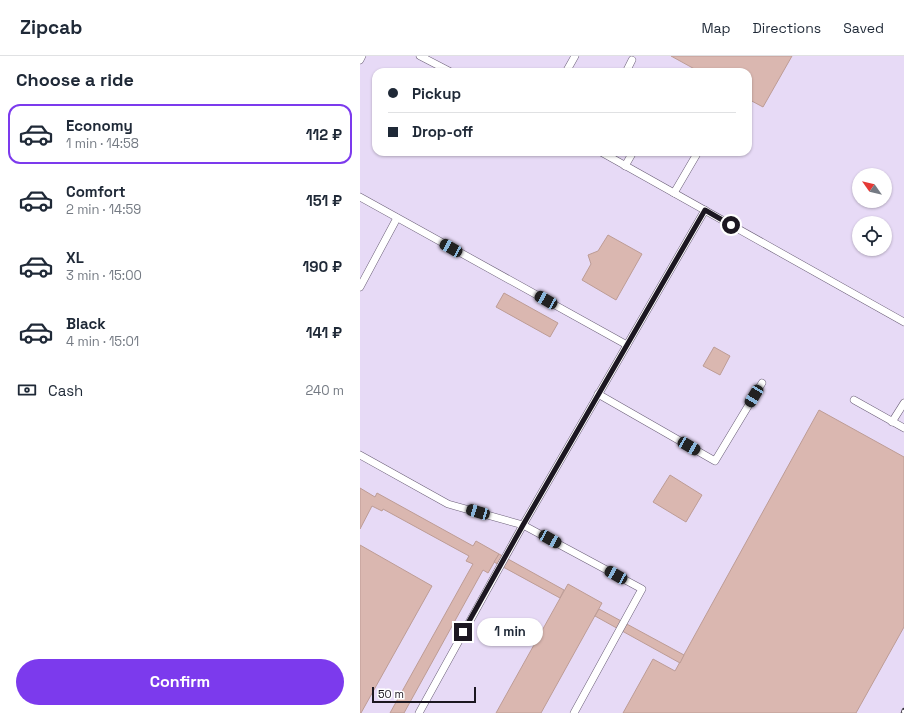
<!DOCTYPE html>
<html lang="en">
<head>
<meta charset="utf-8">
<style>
  :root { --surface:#fff; --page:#f6f6f7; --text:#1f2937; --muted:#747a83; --line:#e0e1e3; --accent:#7c3aed }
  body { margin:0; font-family:"Space Grotesk",sans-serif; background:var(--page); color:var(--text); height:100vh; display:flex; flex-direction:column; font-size:15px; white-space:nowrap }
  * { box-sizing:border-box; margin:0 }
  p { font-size:13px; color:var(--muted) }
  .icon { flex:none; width:22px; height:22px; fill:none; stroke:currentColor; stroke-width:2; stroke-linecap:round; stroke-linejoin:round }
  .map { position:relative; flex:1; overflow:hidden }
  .details { display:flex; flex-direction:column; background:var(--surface); width:360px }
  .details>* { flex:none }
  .hud { position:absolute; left:12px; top:12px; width:380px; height:88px; border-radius:12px; box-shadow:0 1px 3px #0004; display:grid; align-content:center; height:88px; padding:0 16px; background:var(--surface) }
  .needle { width:26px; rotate:304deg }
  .tools { position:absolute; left:492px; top:112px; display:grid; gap:8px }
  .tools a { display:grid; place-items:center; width:40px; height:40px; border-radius:50%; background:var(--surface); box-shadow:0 1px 3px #0004; font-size:20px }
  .scale { position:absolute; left:12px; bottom:10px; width:104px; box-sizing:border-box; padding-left:4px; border:2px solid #1c1721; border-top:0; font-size:11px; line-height:14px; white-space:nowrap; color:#1c1721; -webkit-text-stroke:3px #fff; paint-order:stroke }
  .end { position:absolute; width:18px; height:18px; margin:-9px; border:5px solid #1c1721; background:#fff; box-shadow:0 0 0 2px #fff }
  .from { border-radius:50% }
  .bubble { position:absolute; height:28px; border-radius:14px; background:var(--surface); box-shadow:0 1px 3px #0004; font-size:13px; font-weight:700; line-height:28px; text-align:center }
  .car { position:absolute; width:12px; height:24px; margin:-12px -6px; border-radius:5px; box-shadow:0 0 3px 1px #0007; background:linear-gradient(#222 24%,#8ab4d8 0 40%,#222 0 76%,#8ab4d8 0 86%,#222 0) }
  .hud b { display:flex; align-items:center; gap:14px; height:38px; font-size:15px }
  .hud b+b { border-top:1px solid var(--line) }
  .hud i { width:10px; height:10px; background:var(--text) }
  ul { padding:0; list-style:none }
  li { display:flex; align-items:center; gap:12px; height:60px; margin:0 8px 6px; padding:0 8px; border:2px solid transparent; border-radius:12px }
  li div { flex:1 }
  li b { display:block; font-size:15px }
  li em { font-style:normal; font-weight:700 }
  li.current { border-color:var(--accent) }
  li>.icon { width:36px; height:36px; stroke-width:1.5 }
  h2 { padding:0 16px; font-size:18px; line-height:48px }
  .pay { display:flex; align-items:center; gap:10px; height:44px; padding:0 16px; font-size:15px }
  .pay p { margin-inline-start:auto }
  .cta { display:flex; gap:8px; margin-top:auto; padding:8px 16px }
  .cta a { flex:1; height:46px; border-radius:24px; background:var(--accent); color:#fff; font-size:16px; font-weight:700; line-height:46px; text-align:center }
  header { display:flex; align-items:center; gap:24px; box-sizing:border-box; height:56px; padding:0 20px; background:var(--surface); border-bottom:1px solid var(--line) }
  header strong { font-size:19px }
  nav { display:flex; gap:22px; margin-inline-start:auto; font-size:14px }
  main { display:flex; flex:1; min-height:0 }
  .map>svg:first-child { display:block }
  .building { fill:#dab7b0; stroke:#bd9c95 }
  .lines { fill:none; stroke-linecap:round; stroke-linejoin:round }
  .service-casing { stroke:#6a5e77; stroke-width:8 }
  .service { stroke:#fff; stroke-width:7 }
  .rail-casing { stroke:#312b37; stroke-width:4.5 }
  .rail { stroke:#fff; stroke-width:3; stroke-dasharray:9; stroke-linecap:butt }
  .route { stroke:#1c1721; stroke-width:5 }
</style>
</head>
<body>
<header>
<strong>Zipcab</strong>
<nav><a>Map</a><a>Directions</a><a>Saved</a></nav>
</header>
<main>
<section class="details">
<h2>Choose a ride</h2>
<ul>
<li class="current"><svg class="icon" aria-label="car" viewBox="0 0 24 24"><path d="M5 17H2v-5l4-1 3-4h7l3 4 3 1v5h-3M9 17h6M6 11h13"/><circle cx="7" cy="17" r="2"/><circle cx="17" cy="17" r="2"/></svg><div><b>Economy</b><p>1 min · 14:58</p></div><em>112 ₽</em></li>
<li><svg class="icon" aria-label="car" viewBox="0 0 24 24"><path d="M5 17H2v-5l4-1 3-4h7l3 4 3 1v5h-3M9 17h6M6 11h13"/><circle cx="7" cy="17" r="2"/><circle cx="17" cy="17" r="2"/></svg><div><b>Comfort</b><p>2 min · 14:59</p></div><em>151 ₽</em></li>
<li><svg class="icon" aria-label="car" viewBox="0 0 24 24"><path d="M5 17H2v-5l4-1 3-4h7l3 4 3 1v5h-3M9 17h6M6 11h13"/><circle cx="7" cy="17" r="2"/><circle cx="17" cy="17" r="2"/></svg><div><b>XL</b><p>3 min · 15:00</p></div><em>190 ₽</em></li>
<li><svg class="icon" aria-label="car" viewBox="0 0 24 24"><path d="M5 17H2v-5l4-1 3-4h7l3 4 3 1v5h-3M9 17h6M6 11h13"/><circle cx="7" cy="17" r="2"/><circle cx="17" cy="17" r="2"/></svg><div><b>Black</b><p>4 min · 15:01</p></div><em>141 ₽</em></li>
</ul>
<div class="pay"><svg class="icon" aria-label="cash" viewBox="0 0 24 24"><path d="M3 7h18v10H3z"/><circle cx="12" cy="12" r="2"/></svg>Cash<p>240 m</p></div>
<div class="cta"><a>Confirm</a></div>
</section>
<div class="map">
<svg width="544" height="657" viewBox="0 0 544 657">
  <rect width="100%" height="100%" fill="#e7daf6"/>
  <!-- building -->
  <g class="building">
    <polygon points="311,0 432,0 403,51 388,43 388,16 340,16"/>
    <polygon points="248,179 282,198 256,244 222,224 231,208 228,199 238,195"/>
    <polygon points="144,237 198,267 190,281 136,251"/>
    <polygon points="354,291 370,300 360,319 343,310"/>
    <polygon points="459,354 544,401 544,571 496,657 263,657 293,603 315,615"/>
    <polygon points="310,419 342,439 326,466 293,446"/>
    <polygon points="0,432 15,441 17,437 113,490 116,485 139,498 128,517 123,514 44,657 30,657 113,508 106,505 109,500 23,453 22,455 12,450 0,473"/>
    <polygon points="0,489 72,530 1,657 0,657"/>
    <polygon points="139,498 204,534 200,542 134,506"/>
    <polygon points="208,528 242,547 181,657 136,657"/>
    <polygon points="239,553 324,599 320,607 235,560"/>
  </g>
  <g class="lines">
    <!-- service casing -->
    <g class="service-casing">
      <g id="service">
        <polyline points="60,0 91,16"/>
        <polyline points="0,4 2,0"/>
        <polyline points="206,16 215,0"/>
        <polyline points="266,16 272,4"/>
        <polyline points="241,96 544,266"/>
        <polyline points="265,110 273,96"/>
        <polyline points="314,137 338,96"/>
        <polyline points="0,141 267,289"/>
        <polyline points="0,231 37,162"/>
        <polyline points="238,338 355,405 402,327"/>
        <polyline points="494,344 544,372"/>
        <polyline points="532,366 544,347"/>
        <polyline points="0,399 88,448 163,469 282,533 214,657"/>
        <polyline points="59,657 163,469 345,154"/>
      </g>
    </g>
    <!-- service -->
    <use href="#service" class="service"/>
    <!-- rail casing -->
    <g class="rail-casing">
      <polyline id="rail" points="543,657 544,654"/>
    </g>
    <!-- rail -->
    <use href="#rail" class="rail"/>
  </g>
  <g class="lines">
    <!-- route -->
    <polyline class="route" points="103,576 163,469 345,154 371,169"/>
  </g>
</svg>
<div class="tools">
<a><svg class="needle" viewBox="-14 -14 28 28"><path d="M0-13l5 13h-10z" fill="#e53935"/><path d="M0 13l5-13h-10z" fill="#747a83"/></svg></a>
<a><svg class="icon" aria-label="locate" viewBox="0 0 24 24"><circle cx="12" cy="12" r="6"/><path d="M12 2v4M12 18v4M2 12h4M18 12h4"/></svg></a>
</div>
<div class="scale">50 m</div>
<i class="end from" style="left:371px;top:169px"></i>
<i class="end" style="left:103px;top:576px"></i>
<div class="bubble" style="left:117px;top:562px;width:66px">1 min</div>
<i class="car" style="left:91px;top:192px;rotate:299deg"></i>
<i class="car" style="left:186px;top:244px;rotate:299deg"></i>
<i class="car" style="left:394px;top:340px;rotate:211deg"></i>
<i class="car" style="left:329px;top:390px;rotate:120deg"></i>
<i class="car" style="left:118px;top:456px;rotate:286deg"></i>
<i class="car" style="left:190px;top:483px;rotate:119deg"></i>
<i class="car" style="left:256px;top:519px;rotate:299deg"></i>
<div class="hud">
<b><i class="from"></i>Pickup</b>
<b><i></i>Drop-off</b>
</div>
</div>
</main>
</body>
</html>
